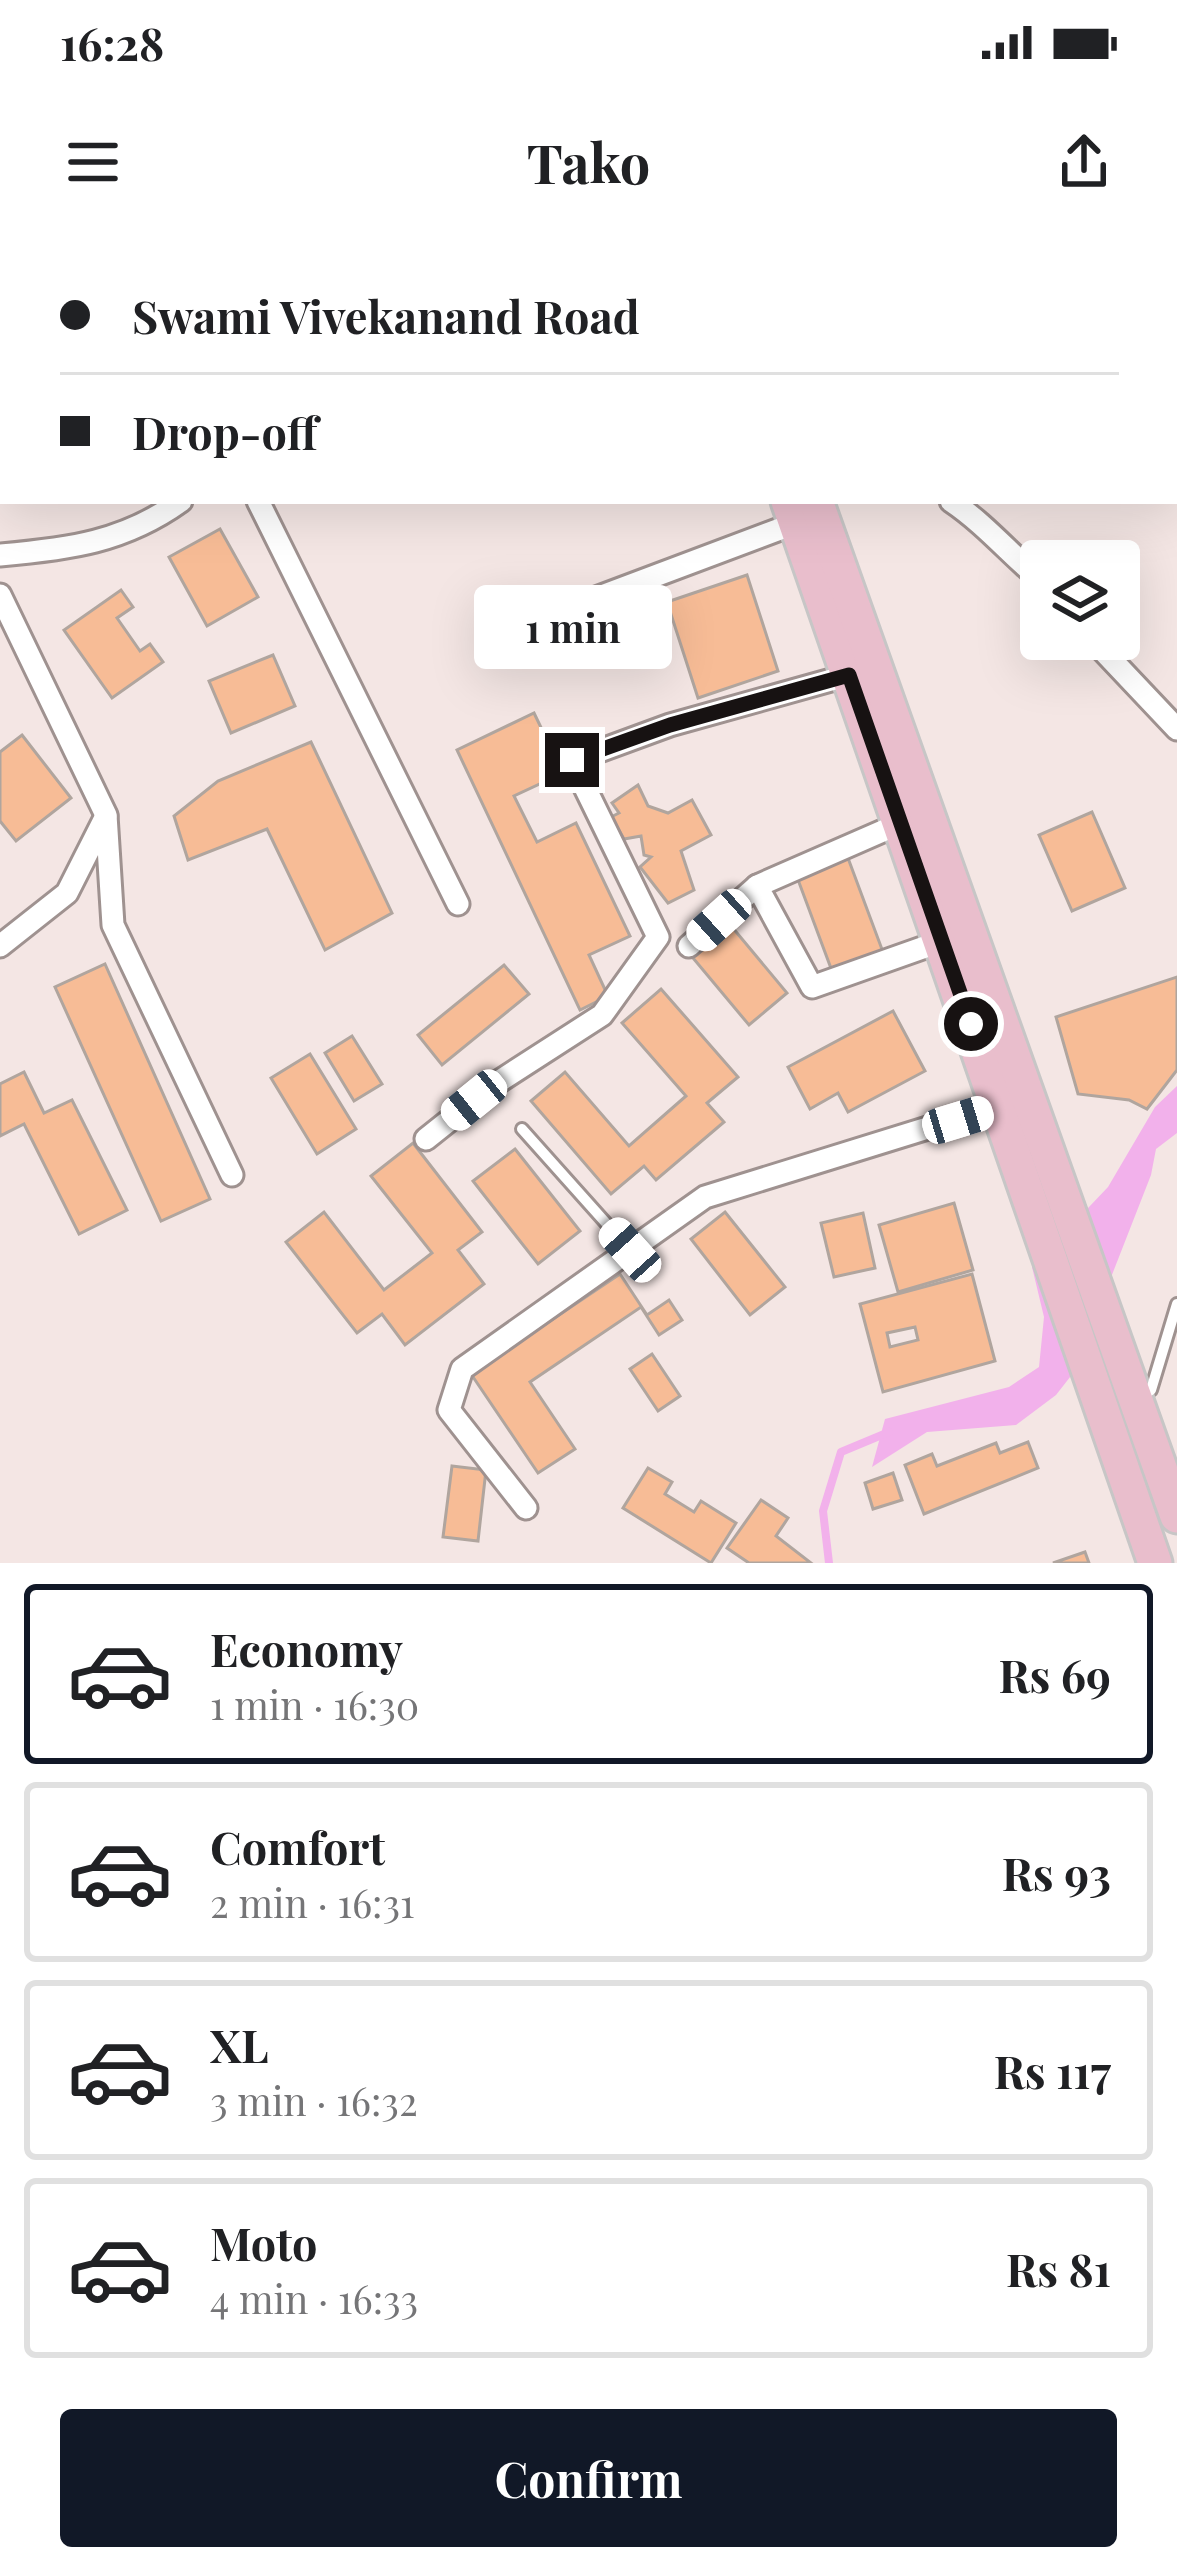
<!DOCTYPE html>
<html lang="en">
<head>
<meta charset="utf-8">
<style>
  :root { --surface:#fff; --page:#f6f6f6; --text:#202124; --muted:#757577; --line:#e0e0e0; --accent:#111827 }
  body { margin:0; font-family:"Playfair Display",serif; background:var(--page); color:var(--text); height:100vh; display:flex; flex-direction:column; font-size:45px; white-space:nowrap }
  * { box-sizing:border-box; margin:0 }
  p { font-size:39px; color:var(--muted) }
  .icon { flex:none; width:66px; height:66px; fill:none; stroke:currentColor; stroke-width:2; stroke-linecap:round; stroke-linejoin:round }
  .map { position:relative; height:1323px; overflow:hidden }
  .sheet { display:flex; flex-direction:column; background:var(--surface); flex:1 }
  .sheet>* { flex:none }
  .top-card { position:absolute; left:0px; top:0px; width:1179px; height:264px; box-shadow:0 12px 48px #0002; display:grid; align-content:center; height:264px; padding:0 60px; background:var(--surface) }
  .tools { position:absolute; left:1020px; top:300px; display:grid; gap:24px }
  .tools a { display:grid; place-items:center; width:120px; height:120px; border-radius:12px; background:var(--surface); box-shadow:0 12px 48px #0002; font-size:60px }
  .end { position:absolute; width:54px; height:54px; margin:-27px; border:15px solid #171212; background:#fff; box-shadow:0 0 0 6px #fff }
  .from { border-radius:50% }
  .bubble { position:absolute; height:84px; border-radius:12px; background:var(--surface); box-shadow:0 12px 48px #0002; font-size:39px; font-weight:700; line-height:84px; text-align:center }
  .car { position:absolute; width:36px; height:72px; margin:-36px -18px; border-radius:15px; box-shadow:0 0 9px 3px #0007; background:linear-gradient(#fff 24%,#345 0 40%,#fff 0 76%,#345 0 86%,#fff 0) }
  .top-card b { display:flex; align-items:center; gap:42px; height:114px; font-size:45px }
  .top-card b+b { border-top:3px solid var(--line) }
  .top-card i { width:30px; height:30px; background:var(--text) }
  ul { padding:21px 0 0; list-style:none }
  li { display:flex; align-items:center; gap:36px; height:180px; margin:0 24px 18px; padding:0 36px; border:6px solid var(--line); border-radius:12px }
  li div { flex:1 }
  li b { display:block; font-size:45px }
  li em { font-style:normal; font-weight:700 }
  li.on { border-color:var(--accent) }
  li>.icon { width:108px; height:108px; stroke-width:1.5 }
  .cta { display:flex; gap:24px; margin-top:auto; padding:24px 60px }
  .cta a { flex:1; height:138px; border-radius:12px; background:var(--accent); color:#fff; font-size:48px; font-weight:700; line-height:138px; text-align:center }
  .status { display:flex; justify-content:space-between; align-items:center; height:84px; padding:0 60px; background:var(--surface); direction:ltr }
  .status svg { height:33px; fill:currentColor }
  header { display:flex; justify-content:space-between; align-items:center; height:156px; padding:0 60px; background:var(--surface); font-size:54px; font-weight:700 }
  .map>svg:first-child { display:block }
  .water { fill:#f2b1eb }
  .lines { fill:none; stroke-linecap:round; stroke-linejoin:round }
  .stream { stroke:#f2b1eb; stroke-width:8 }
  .building { fill:#f7bc96; stroke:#b0a59e; stroke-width:3; fill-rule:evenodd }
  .service-casing { stroke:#9f9290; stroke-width:16 }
  .minor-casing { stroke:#9f9290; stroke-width:27 }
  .primary-casing { stroke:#c7c6c6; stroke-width:39 }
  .service { stroke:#fff; stroke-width:10 }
  .minor { stroke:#fff; stroke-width:21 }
  .primary { stroke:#e9becc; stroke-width:33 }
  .route { stroke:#171212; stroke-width:15 }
</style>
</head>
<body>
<div class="status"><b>16:28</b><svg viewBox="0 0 49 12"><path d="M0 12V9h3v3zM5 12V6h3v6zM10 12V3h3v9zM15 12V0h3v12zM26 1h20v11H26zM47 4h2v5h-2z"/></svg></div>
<header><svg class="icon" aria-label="menu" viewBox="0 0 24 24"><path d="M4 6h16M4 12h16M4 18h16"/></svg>Tako<svg class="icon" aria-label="share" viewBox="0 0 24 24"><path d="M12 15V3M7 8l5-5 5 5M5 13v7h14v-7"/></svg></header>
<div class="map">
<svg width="1177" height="1323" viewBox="0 0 1177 1323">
  <rect width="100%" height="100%" fill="#f4e6e4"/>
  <!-- water -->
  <polygon class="water" points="1177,846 1177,893 1156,909 1151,935 1074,1132 1056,1155 1016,1185 927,1192 872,1227 885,1179 1009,1147 1039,1127 1044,1077 1032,1027 1108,947 1155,867"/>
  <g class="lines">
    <!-- stream -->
    <polyline class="stream" points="829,1323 823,1271 841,1212 889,1192"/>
  </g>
  <!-- building -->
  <g class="building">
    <polygon points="99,0 174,0 169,3"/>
    <polygon points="446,0 492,0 494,3 448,3"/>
    <polygon points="786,0 851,0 845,3"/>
    <polygon points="220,289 258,357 207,386 169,317"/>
    <polygon points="747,335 778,431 698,458 667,362"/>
    <polygon points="121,350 133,367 117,378 140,411 150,404 163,422 112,458 64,390"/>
    <polygon points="273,415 295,466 231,493 209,441"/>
    <polygon points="534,473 563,533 514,556 537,602 576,583 630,696 589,715 608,756 580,770 457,510"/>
    <polygon points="22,495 71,558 16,601 0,581 0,512"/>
    <polygon points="311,502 392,673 325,710 267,589 188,620 174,576 218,541"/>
    <polygon points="638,545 648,566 668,573 692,560 711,595 681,611 694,650 668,663 640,627 651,617 644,615 641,596 624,599 611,577 619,573 612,563"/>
    <polygon points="1092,572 1125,648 1072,671 1039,595"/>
    <polygon points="845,610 883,712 832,731 794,629"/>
    <polygon points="727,681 787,753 749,785 688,712"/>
    <polygon points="105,724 210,959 161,981 55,747"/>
    <polygon points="504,725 529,754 442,825 418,795"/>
    <polygon points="1177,737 1177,830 1147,869 1129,860 1078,854 1056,777"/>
    <polygon points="661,749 738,837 707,863 724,882 656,940 644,926 611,954 531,861 565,832 629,906 686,856 622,783"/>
    <polygon points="893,771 925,831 848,872 838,853 810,869 788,827"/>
    <polygon points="352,796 382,844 354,861 325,813"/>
    <polygon points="310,814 356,889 317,914 271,838"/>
    <polygon points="24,832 44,873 72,860 127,970 79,994 24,884 0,896 0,844"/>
    <polygon points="413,903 482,992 458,1010 484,1044 405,1105 382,1074 357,1093 286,1002 324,972 384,1050 432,1013 371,936"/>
    <polygon points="515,909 580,991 538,1024 473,941"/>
    <polygon points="954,963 973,1030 898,1052 879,985"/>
    <polygon points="725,972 785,1047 750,1075 691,999"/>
    <polygon points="863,973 875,1028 834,1037 821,983"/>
    <polygon points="620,1034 647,1075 669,1060 682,1080 659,1095 641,1067 530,1142 575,1209 538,1233 471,1134"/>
    <path d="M972,1034L995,1121L883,1152L860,1064ZM915,1087L918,1100L890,1107L887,1093Z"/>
    <polygon points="652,1114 680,1156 658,1171 630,1129"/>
    <polygon points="1028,1202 1038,1228 924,1274 905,1225 932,1214 937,1226 996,1203 1000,1213"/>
    <polygon points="452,1226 486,1230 478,1301 443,1297"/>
    <polygon points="648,1228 672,1242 665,1254 694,1272 701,1261 736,1283 711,1323 623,1268"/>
    <polygon points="893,1233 902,1260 873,1269 865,1243"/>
    <polygon points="761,1260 788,1278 776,1296 811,1323 749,1323 727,1308"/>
    <polygon points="1085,1312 1089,1323 1053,1323"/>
  </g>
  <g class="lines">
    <!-- service casing -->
    <g class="service-casing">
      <g id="service">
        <polyline points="522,889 630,1010"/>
        <polyline points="1138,1158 1151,1150 1177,1064"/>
      </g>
    </g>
    <!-- minor casing -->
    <g class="minor-casing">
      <g id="minor">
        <polyline points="6,0 7,3"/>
        <polyline points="602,3 608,0"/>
        <polyline points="1176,144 1177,144"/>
        <polyline points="258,261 458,664"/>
        <path d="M951,261C985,284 1009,313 1041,340"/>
        <path d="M0,315C69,309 124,302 181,261"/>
        <polyline points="0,355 106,575 113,685 232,935"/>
        <polyline points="591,360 796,283"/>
        <polyline points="1092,399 1177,489"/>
        <polyline points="901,583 757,646 812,747 942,701"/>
        <polyline points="0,706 67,653 106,576"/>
        <polyline points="689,706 757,646"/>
        <polyline points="426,899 495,844 602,775 658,697 572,521 670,485 849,435"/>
        <polyline points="526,1268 449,1170 462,1129 705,957 1005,864"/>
      </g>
    </g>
    <!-- primary casing -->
    <g class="primary-casing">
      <g id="primary">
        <polyline points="685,0 686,3"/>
        <polyline points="722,0 723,3"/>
        <polyline points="788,261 1155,1323"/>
        <polyline points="816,261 1177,1276"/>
      </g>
    </g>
    <!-- service -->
    <use href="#service" class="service"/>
    <!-- minor -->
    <use href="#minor" class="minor"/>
    <!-- primary -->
    <use href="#primary" class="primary"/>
  </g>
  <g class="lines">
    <!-- route -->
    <polyline class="route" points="572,520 670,485 849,435 971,784"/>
  </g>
</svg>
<div class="tools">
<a><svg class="icon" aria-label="layers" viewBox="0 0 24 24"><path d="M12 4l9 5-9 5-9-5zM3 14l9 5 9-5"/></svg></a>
</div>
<i class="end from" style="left:971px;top:784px"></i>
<i class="end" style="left:572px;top:520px"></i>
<div class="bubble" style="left:474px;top:345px;width:198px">1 min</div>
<i class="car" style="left:719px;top:680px;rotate:228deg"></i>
<i class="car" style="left:474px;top:860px;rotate:231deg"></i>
<i class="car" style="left:958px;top:880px;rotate:73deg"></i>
<i class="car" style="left:630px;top:1010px;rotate:318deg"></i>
<div class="top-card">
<b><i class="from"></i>Swami Vivekanand Road</b>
<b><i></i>Drop-off</b>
</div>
</div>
<section class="sheet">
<ul>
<li class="on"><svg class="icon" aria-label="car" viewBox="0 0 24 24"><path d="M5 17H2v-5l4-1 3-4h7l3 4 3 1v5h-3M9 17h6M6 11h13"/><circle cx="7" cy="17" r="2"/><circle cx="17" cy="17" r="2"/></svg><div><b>Economy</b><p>1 min · 16:30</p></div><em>Rs 69</em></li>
<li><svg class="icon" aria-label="car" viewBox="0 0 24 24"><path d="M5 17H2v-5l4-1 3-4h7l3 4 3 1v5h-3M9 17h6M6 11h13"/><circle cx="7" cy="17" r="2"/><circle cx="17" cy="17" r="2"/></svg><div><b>Comfort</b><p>2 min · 16:31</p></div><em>Rs 93</em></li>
<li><svg class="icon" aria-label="car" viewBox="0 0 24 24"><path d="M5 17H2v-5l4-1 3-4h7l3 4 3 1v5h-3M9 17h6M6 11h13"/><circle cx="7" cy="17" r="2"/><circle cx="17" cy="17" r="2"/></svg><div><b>XL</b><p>3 min · 16:32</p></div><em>Rs 117</em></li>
<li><svg class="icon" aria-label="car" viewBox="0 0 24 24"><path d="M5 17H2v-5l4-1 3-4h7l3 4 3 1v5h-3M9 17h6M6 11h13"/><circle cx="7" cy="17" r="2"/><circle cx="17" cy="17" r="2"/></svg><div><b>Moto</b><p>4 min · 16:33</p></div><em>Rs 81</em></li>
</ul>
<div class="cta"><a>Confirm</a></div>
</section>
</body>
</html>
